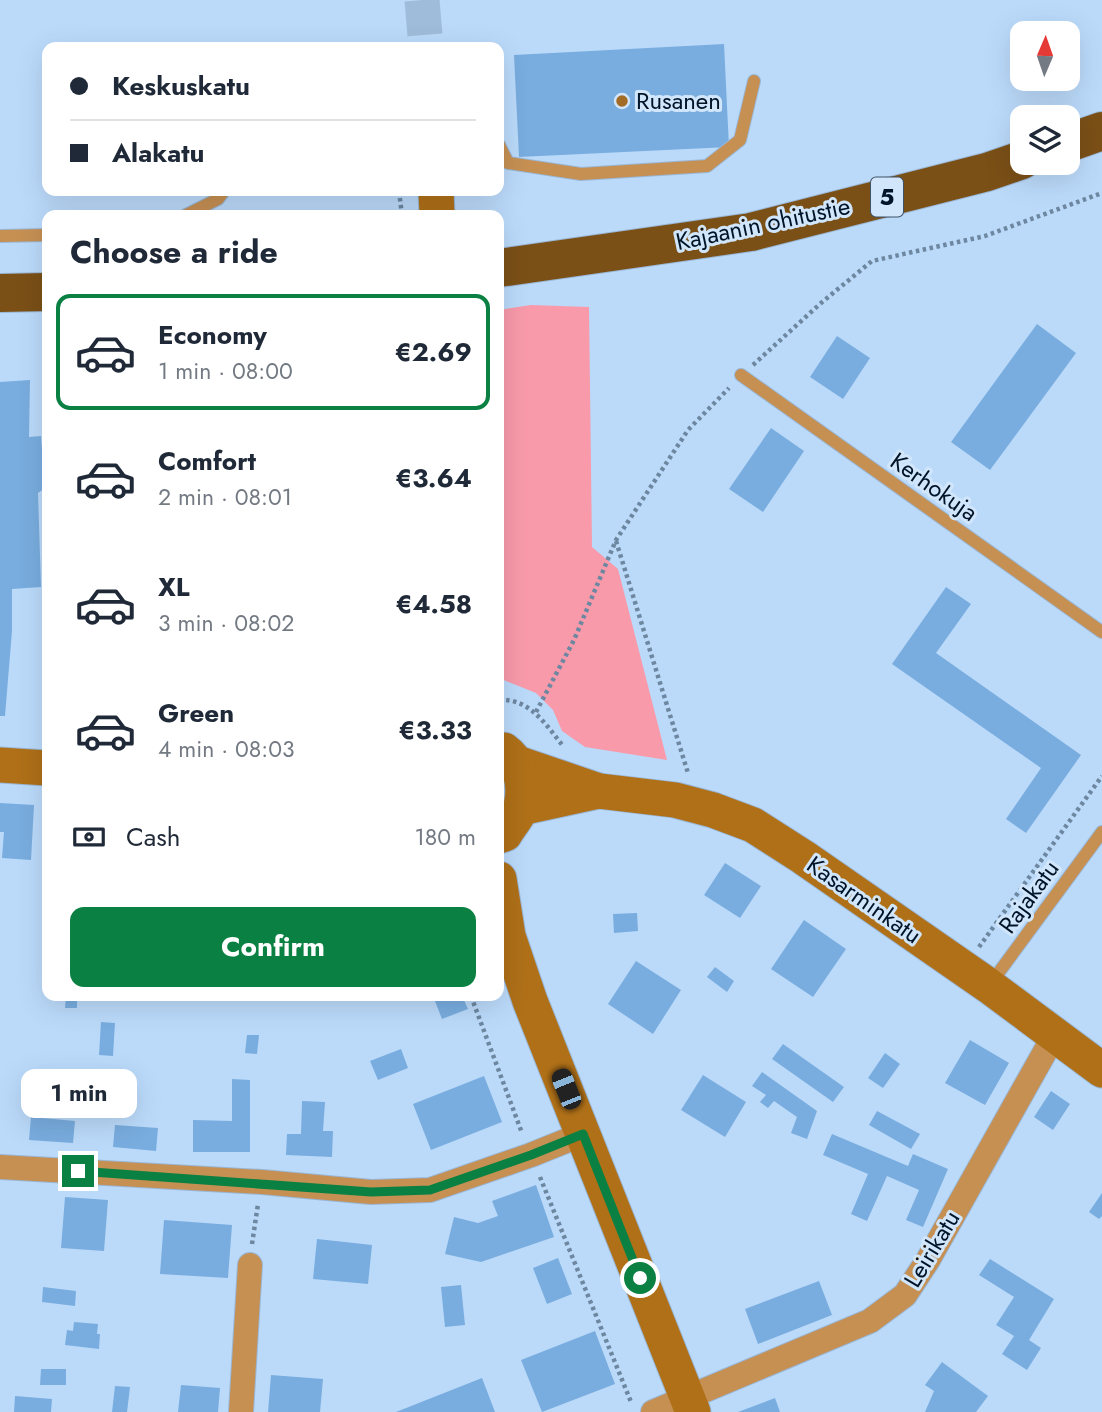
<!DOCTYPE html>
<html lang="en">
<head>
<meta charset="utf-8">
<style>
  :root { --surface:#fff; --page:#f2f2f3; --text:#1f2937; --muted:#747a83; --line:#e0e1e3; --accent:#0b8043 }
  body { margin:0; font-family:Jost,sans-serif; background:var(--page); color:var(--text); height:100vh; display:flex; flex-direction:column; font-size:26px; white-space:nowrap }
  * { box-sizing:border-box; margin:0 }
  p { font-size:23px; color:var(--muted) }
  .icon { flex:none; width:38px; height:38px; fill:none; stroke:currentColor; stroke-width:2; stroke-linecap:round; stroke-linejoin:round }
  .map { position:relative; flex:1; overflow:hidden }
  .panel { position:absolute; left:42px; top:210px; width:462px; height:791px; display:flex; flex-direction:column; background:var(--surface); border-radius:14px; box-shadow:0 7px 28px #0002 }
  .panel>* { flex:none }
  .hud { position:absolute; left:42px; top:42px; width:462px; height:154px; border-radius:14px; box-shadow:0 7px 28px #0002; display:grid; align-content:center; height:154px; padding:0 28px; background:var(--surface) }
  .needle { width:46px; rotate:2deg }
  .buttons { position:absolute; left:1010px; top:21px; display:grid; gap:14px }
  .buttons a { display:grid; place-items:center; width:70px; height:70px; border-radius:14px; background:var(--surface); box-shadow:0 7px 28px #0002; font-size:35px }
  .end { position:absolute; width:32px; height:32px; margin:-16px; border:9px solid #0b8043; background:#fff; box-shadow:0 0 0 4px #fff }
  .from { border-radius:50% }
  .bubble { position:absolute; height:49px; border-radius:14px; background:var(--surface); box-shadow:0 7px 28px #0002; font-size:23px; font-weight:700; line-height:49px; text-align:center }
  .car { position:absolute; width:21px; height:42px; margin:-21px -10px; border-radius:9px; box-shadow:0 0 5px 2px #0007; background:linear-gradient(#222 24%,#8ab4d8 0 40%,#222 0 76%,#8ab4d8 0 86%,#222 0) }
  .hud b { display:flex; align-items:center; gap:24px; height:66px; font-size:26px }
  .hud b+b { border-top:2px solid var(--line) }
  .hud i { width:18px; height:18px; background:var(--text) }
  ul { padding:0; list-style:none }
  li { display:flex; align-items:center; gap:21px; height:116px; margin:0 14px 10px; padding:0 14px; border:4px solid transparent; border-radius:14px }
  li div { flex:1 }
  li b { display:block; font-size:26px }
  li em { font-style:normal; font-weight:700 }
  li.on { border-color:var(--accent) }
  li>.icon { width:63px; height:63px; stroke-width:1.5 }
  h2 { padding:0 28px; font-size:32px; line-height:84px }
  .pay { display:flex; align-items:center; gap:18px; height:77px; padding:0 28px; font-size:26px }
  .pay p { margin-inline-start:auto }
  .button { display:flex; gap:14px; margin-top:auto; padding:14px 28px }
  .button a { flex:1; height:80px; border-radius:14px; background:var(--accent); color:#fff; font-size:28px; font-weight:700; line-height:80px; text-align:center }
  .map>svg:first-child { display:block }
  .green { fill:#f89aaa }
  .building { fill:#79addf }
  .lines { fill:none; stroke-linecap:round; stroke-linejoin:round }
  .secondary-tunnel { stroke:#9fbcda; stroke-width:35; stroke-dasharray:35 18; stroke-linecap:butt }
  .lane-casing { stroke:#9ab6d4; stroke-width:14 }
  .street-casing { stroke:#9ab6d4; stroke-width:26 }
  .secondary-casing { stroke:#9ab6d4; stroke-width:37 }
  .highway-casing { stroke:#9ab6d4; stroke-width:40 }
  .path { stroke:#6d87a1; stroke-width:4.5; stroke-dasharray:3.5 3.5; stroke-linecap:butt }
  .lane { stroke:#c69053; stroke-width:12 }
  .street { stroke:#c69053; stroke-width:24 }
  .secondary { stroke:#af7018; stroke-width:35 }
  .highway { stroke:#7b5017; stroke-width:38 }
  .route { stroke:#0b8043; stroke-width:9 }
  .poi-dot { fill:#a26b26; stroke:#d1e6fb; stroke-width:2.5 }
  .labels { text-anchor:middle; stroke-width:6; stroke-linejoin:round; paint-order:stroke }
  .shield { fill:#d1e6fb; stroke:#3f5266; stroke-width:2 }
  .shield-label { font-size:23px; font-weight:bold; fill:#011326 }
  .poi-label { font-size:24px; fill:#011326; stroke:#d1e6fb; text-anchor:start }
  .street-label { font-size:24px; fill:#011326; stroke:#d1e6fb }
</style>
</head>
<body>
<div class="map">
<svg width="1102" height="1412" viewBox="0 0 1102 1412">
  <rect width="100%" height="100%" fill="#bbdafa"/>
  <!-- green -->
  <polygon class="green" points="531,305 589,307 592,547 618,569 667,760 585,747 562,731 553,710 536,693 501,679 499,669 499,310"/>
  <!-- building -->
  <g class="building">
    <polygon points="724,44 729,147 519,157 514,55"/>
    <polygon points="1037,324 1076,353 990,470 951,442"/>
    <polygon points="837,336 870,358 843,399 810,377"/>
    <polygon points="30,380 29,437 41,436 45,488 38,493 41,587 12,589 12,631 5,716 0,716 0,382"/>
    <polygon points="771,428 804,451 763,512 729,489"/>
    <polygon points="946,587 971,604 936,653 1081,755 1026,833 1006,819 1041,768 892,664"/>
    <polygon points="0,803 34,805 31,860 2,858 4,832 0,832"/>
    <polygon points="725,863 761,886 740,918 704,895"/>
    <polygon points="637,913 638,931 614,933 613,914"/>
    <polygon points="804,920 846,949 813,997 771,969"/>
    <polygon points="636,961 681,990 653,1034 608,1004"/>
    <polygon points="715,967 734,981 727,992 707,977"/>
    <polygon points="66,996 77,996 77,1008 65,1008"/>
    <polygon points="433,996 462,996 468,1009 442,1019"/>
    <polygon points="101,1022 115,1023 113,1056 99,1055"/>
    <polygon points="247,1035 259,1035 257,1054 245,1053"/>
    <polygon points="970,1040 1009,1063 985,1105 945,1083"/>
    <polygon points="783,1044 844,1087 833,1102 772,1059"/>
    <polygon points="401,1049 408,1068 378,1080 370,1061"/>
    <polygon points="885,1053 900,1064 883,1088 868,1078"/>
    <polygon points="762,1072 817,1111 807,1139 791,1133 797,1117 774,1101 768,1108 760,1102 766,1095 752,1086"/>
    <polygon points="703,1075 746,1102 725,1137 681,1110"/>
    <polygon points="484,1076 502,1122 431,1150 413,1104"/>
    <polygon points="232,1079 250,1080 250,1152 193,1152 193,1120 232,1121"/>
    <polygon points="1051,1091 1070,1104 1053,1130 1034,1117"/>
    <polygon points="302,1101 325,1102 323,1131 333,1131 332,1157 286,1155 287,1134 301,1134"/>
    <polygon points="877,1111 920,1134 911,1149 869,1125"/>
    <polygon points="31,1117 75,1121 73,1143 29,1140"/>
    <polygon points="115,1125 158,1128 156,1151 113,1147"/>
    <polygon points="832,1134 908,1166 913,1154 948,1169 923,1227 906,1220 919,1190 887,1176 867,1221 851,1214 868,1174 823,1155"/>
    <polygon points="536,1185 554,1237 481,1262 445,1254 454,1217 478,1223 498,1216 492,1201"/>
    <polygon points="1102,1193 1102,1216 1099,1219 1089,1212"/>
    <polygon points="65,1197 108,1200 104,1251 61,1248"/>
    <polygon points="164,1220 232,1225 228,1278 160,1274"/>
    <polygon points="317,1239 372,1245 368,1284 313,1279"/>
    <polygon points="558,1258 572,1294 547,1304 533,1268"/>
    <polygon points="990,1259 1054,1299 1029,1340 1041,1348 1027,1370 1002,1354 1014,1336 996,1325 1014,1297 979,1275"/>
    <polygon points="819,1281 832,1315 758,1344 745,1309"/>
    <polygon points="461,1285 465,1325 445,1327 441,1287"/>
    <polygon points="43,1287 76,1291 75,1306 42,1302"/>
    <polygon points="74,1322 98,1324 97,1334 100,1334 99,1349 65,1345 67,1330 73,1331"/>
    <polygon points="595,1331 615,1384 542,1412 521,1360"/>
    <polygon points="942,1362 988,1396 976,1412 925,1412 934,1391 925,1385"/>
    <polygon points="41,1369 66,1369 66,1385 40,1385"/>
    <polygon points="271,1375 323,1379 320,1412 268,1412"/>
    <polygon points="482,1378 495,1412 396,1412"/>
    <polygon points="181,1385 220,1388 218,1412 178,1412"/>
    <polygon points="115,1386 130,1387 127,1412 112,1412"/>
    <polygon points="15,1396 52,1399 51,1412 14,1412"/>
    <polygon points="775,1398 780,1412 738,1412"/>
  </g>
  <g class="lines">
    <!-- secondary-tunnel -->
    <polyline class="secondary-tunnel" points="422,0 426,47"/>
    <!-- lane casing -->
    <g class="lane-casing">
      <g id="lane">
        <polyline points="499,145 508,163 581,174 707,166 740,140 754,81"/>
        <polyline points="186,215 218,199 224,191"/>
        <polyline points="0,236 47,235"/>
        <polyline points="741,375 1102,632"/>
        <polyline points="991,983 1102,832"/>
      </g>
    </g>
    <!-- street casing -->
    <g class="street-casing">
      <g id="street">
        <polyline points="0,1167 262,1182 371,1192 430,1190 531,1155 583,1134"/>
        <polyline points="241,1412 250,1265"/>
        <polyline points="653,1412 870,1321 905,1295 928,1260 1055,1034"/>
      </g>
    </g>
    <!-- secondary casing -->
    <g class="secondary-casing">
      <g id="secondary">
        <polyline points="436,191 437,215"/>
        <polyline points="517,763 599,791 675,800 713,810 753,825 803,857 989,986 1102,1070"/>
        <polyline points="0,765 47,768"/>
        <polyline points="521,808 599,791"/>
        <path d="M499,836L505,834C509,826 520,815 521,806C526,786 521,762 504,750"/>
        <polyline points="499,879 508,936 530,1001 693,1412"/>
      </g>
    </g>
    <!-- highway casing -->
    <g class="highway-casing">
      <g id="highway">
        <polyline points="1068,143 1102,131"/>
        <polyline points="499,268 751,232 987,172 1022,160"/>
        <polyline points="0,293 47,292"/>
      </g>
    </g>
    <!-- path -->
    <g class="path">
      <polyline points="399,191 402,215"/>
      <polyline points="753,365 821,303 872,261 985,236 1102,193"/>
      <polyline points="43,460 47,461"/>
      <polyline points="616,541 688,773"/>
      <path d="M499,700C530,698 546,725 563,746"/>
      <polyline points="536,712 574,640 616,540 688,430 729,388"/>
      <polyline points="979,947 1102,776"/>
      <polyline points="471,996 522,1133"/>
      <polyline points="540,1177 631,1402"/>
      <polyline points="252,1244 258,1204"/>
    </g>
    <!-- lane -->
    <use href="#lane" class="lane"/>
    <!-- street -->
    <use href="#street" class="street"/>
    <!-- secondary -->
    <use href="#secondary" class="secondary"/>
    <!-- highway -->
    <use href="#highway" class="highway"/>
  </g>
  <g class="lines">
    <!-- route -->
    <polyline class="route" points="78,1171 371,1192 430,1190 531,1155 583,1134 640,1278"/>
  </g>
  <!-- markers -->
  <circle class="poi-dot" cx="622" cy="101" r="7"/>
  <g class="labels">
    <!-- shield labels -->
    <rect class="shield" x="871" y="177.5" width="32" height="39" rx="5"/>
    <g class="shield-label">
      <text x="887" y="205">5</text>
    </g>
    <!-- poi labels -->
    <g class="poi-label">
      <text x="636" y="109">Rusanen</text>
    </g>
    <!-- street labels -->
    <g class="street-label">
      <text transform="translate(763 224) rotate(-12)" y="8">Kajaanin ohitustie</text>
      <text transform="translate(934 487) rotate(35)" y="8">Kerhokuja</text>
      <text transform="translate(1029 897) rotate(-54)" y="8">Rajakatu</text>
      <text transform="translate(864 900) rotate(35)" y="8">Kasarminkatu</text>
      <text transform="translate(932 1249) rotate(-59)" y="8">Leirikatu</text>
    </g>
  </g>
</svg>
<div class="buttons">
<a><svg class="needle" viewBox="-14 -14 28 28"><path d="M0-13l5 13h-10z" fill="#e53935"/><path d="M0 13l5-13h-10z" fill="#747a83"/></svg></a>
<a><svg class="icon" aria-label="layers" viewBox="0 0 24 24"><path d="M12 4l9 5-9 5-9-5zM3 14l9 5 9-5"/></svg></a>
</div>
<i class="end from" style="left:640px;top:1278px"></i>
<i class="end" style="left:78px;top:1171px"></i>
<div class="bubble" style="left:21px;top:1069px;width:116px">1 min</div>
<i class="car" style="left:566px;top:1089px;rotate:338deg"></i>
<div class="hud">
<b><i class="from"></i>Keskuskatu</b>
<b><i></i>Alakatu</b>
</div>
<section class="panel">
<h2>Choose a ride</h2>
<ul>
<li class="on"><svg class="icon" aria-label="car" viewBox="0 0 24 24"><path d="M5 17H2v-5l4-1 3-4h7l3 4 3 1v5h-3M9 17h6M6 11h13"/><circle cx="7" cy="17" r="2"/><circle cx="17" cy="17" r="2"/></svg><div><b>Economy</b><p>1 min · 08:00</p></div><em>€2.69</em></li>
<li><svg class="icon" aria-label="car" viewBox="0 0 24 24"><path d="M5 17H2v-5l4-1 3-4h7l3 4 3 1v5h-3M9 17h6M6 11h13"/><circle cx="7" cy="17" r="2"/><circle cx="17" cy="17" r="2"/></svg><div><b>Comfort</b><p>2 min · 08:01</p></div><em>€3.64</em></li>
<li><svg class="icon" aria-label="car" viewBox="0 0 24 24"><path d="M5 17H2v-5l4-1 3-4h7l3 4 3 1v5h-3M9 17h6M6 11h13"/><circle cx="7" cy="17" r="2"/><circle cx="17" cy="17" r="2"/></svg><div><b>XL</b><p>3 min · 08:02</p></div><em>€4.58</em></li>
<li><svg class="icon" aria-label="car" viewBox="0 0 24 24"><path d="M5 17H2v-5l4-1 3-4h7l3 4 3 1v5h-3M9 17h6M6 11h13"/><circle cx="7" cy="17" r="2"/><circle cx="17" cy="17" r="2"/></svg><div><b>Green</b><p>4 min · 08:03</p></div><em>€3.33</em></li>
</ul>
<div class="pay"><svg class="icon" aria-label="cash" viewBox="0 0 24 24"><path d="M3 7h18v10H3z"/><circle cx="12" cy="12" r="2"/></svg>Cash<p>180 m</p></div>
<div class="button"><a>Confirm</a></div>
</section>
</div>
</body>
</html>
